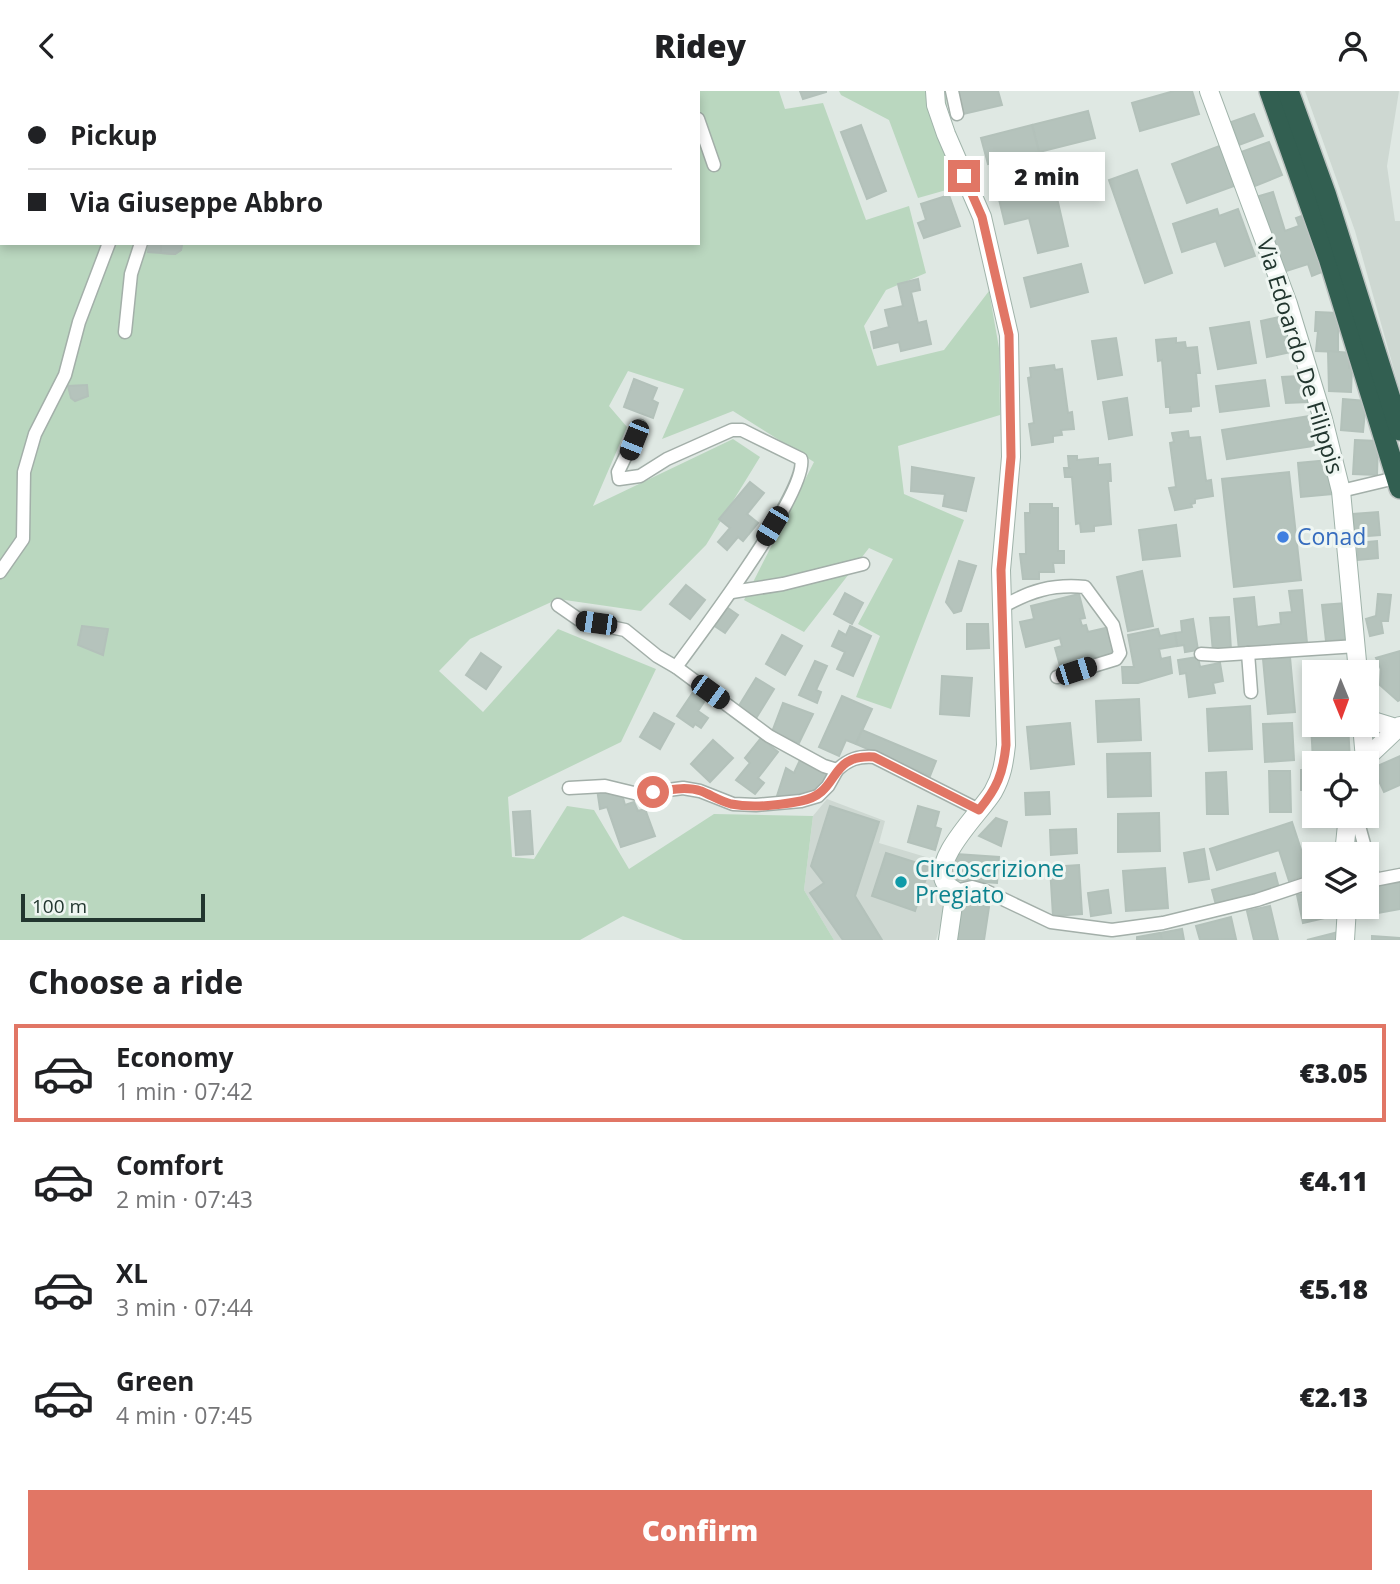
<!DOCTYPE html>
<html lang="en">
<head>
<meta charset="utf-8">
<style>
  :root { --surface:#fff; --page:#f2f2f2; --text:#202124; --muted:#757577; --line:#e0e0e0; --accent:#e17665 }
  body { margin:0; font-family:"Open Sans",sans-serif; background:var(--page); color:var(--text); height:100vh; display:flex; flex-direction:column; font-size:26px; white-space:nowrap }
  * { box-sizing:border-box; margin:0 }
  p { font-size:23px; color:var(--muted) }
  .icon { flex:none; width:38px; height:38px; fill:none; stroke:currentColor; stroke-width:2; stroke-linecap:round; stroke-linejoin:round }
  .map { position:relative; height:849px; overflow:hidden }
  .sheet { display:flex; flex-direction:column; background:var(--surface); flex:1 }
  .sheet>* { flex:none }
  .hud { position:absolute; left:0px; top:0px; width:700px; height:154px; box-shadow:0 4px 10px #0003; display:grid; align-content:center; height:154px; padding:0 28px; background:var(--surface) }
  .needle { width:46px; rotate:179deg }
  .fabs { position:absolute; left:1302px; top:569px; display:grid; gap:14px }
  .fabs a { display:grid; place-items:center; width:77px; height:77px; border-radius:0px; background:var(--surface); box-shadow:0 4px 10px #0003; font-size:35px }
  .scale { position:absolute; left:21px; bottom:18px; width:184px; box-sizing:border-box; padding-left:7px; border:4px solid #22362f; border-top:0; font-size:19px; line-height:24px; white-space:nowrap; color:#22362f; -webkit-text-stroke:5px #eff6f2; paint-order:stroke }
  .end { position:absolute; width:32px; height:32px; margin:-16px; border:9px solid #e17665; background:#fff; box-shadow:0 0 0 4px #fff }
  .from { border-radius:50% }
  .bubble { position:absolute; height:49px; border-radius:0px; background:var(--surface); box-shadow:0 4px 10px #0003; font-size:23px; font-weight:800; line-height:49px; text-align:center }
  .car { position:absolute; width:21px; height:42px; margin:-21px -10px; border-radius:9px; box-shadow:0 0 5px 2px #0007; background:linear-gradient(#222 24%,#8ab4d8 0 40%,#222 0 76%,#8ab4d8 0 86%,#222 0) }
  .hud b { display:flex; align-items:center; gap:24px; height:66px; font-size:26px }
  .hud b+b { border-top:2px solid var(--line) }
  .hud i { width:18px; height:18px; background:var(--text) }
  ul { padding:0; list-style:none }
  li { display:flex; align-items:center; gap:21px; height:98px; margin:0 14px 10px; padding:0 14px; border:4px solid transparent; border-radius:0px }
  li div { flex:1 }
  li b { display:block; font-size:26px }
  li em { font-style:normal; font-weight:800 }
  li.active { border-color:var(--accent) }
  li>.icon { width:63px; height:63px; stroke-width:1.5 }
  h2 { padding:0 28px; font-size:32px; line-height:84px }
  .primary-button { display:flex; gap:14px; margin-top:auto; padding:14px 28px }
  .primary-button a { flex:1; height:80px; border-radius:0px; background:var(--accent); color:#fff; font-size:28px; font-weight:800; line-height:80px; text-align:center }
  header { display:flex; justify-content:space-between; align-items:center; height:91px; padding:0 28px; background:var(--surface); font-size:32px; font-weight:800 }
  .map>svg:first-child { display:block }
  .built { fill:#ced8d2 }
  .green { fill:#bad7bf; fill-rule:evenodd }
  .building { fill:#b5c3bc; stroke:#b3c1ba; stroke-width:2 }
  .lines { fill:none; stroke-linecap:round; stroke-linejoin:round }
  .street-casing { stroke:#a3afa9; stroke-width:15 }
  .secondary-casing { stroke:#a0b3aa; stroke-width:20 }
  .highway-casing { stroke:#bdc3c1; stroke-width:24 }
  .street { stroke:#fff; stroke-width:12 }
  .secondary { stroke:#fff; stroke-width:18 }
  .highway { stroke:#325f51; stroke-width:21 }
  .route { stroke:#e17665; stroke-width:9 }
  .shop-dot { fill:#3f7fe0; stroke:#eff6f2; stroke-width:2.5 }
  .culture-dot { fill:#0f9aa8; stroke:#eff6f2; stroke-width:2.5 }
  .labels { text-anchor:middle; stroke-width:6; stroke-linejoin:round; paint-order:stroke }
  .street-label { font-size:23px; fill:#22362f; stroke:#eff6f2 }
  .shop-label { font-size:23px; fill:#366cbe; stroke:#eff6f2; text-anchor:start }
  .culture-label { font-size:23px; fill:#0d838f; stroke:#eff6f2; text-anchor:start }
</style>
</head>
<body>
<header><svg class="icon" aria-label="back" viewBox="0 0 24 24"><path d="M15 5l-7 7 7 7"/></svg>Ridey<svg class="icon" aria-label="person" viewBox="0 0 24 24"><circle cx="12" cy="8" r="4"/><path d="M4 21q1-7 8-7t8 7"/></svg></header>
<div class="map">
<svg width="1400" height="849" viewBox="0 0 1400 849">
  <rect width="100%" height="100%" fill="#dfe8e3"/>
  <!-- built -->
  <g class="built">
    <polygon points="1305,0 1399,0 1387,75 1395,130 1400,130 1400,300 1355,140"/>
    <polygon points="827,708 885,730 879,752 936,769 938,795 946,814 936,849 834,849 804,799 813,725"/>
  </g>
  <!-- green -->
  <g class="green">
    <path d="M0,0H779L785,18L823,12L866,129L909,115L926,182L886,199L864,235L877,275L944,259L989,200L999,257L1000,324L898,355L904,403L964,429L891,618L856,606L880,545L858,533L893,468L869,457L804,541L744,509L814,371L733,320L662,348L684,298L628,280L609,315L627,336L593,415L733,348L760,366L706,454L641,520L558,508L470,548L439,580L483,621L558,538L656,578L621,651L508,706L512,766L534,768L567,715L594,719L629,778L714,723L813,725L804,799L834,849H683L623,825L580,849H0ZM2,2H698V152H2Z"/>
    <polygon points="839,0 945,0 957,96 918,107 889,29 841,4"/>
  </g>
  <!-- building -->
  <g class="building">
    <polygon points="800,0 826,0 826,1 803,8"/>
    <polygon points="958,0 998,0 1002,14 963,23"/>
    <polygon points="1174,0 1192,0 1199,23 1140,40 1132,12"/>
    <polygon points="1088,20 1095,47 1039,61 1032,34"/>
    <polygon points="1254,23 1263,45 1239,54 1231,31"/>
    <polygon points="861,34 886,100 867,108 841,41"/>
    <polygon points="1032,34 1039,61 988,73 981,47"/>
    <polygon points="1269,51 1282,84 1255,95 1241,61"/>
    <polygon points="1222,54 1237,94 1187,112 1172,73"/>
    <polygon points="1137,79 1172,182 1145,192 1109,89"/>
    <polygon points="1045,88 1050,109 1057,107 1068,155 1038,162 1029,127 1005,133 997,100"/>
    <polygon points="1273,101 1285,140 1299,135 1296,127 1304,124 1322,181 1312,185 1308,173 1280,182 1256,106"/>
    <polygon points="949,104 960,135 924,147 918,132 926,129 921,113"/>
    <polygon points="1217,118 1219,125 1238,118 1255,165 1225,175 1216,150 1182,161 1173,133"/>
    <polygon points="149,152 182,152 181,159 175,163 148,161"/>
    <polygon points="161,152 182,152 181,159 175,163 161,162"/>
    <polygon points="1081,173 1088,201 1031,216 1024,187"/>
    <polygon points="918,188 920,199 911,201 918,232 926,230 931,253 901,260 899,251 874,257 871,241 889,236 885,219 903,215 898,193"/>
    <polygon points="1316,221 1338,222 1338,261 1316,260 1318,240 1315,240"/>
    <polygon points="1284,225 1291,261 1267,266 1261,230"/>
    <polygon points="1249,231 1256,272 1218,278 1210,237"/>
    <polygon points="1116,247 1122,284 1098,288 1092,250"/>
    <polygon points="1176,247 1176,252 1185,251 1186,257 1197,256 1200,282 1196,282 1199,315 1191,316 1191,320 1170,322 1170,316 1166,316 1162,269 1158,270 1156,249"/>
    <polygon points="1328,260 1350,262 1349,277 1352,277 1351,301 1329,300"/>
    <polygon points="1054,274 1055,279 1062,278 1068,322 1072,321 1074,338 1061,339 1062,344 1053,345 1053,351 1032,354 1029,333 1034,332 1028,287 1031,286 1030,277"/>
    <polygon points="1300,285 1307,303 1308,311 1286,312 1282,286"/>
    <polygon points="634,288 657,297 652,309 658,312 653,327 624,316"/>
    <polygon points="1265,289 1269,315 1220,321 1216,295"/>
    <polygon points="87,294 88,305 75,310 71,307 68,295"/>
    <polygon points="1127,307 1132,344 1109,348 1103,311"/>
    <polygon points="1343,308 1366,310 1363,341 1341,339"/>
    <polygon points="1310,325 1314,355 1227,368 1222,339"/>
    <polygon points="1188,340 1189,347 1200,346 1206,390 1211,389 1213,405 1195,408 1195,412 1191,413 1192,416 1175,419 1169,397 1176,396 1170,352 1174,351 1172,342"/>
    <polygon points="1355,349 1378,350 1377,384 1353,383"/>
    <polygon points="1068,365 1077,365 1077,369 1098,367 1098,374 1110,373 1111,390 1108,390 1111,433 1094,435 1094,440 1081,441 1080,432 1076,433 1072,386 1065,386 1064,377 1069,377"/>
    <polygon points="1329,369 1332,403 1301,406 1298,372"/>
    <polygon points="912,376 974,387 966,420 943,415 945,403 911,400"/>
    <polygon points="1289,381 1301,489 1234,496 1222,388"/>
    <polygon points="750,391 764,402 747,423 758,432 743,450 738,446 727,459 718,451 730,437 719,428"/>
    <polygon points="1030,413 1052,413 1052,417 1058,417 1058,460 1064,460 1064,472 1053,472 1054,481 1039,481 1039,488 1023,488 1020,463 1026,463 1025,422 1030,422"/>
    <polygon points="1378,421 1380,444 1355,446 1353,423"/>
    <polygon points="1176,434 1180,465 1143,469 1139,439"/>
    <polygon points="1377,450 1378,467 1358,469 1357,452"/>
    <polygon points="959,470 976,475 961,520 954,522 946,511"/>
    <polygon points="1142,480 1153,535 1128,540 1117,486"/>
    <polygon points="686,494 705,509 690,528 670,513"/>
    <polygon points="1302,499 1307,552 1239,559 1234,508 1254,506 1257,536 1281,533 1280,522 1292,521 1289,500"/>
    <polygon points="845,502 863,512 852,533 834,523"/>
    <polygon points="1079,503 1085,527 1080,528 1082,535 1086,534 1088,541 1110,536 1116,562 1092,568 1094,573 1062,582 1055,557 1062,555 1060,547 1026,556 1020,531 1034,528 1031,515"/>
    <polygon points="1378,503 1391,504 1388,530 1381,530 1383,542 1370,545 1366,528 1376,525"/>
    <polygon points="1346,512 1350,548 1326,550 1322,514"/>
    <polygon points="725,515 738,524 725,542 713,534"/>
    <polygon points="1229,526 1231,559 1213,561 1210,527"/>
    <polygon points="1193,528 1198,559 1185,561 1184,554 1177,555 1175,542 1182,541 1181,530"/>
    <polygon points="967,533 988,533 989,557 967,558"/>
    <polygon points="82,535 108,538 103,564 78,554"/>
    <polygon points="850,535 871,545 853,585 837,578 845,561 832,555 839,540 846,544"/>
    <polygon points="1158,538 1160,545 1175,542 1177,555 1159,558 1161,568 1170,566 1172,582 1138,592 1123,592 1122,576 1134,576 1128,544"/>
    <polygon points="782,544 802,555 785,584 766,573"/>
    <polygon points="1400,560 1400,609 1398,610 1380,594 1381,578 1376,567"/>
    <polygon points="481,562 501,576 486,598 466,584"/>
    <polygon points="1198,566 1200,576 1220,572 1223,590 1213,592 1215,602 1189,606 1186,582 1180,583 1178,569"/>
    <polygon points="1290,566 1295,621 1268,623 1263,568"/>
    <polygon points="815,570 827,575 816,599 821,601 817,612 799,604"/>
    <polygon points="942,585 972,587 969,625 940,623"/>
    <polygon points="756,587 774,598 755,629 737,618"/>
    <polygon points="1314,590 1314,621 1308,622 1307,591"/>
    <polygon points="696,597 708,605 698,620 708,627 701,637 695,633 693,636 677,625"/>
    <polygon points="842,605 872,618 856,653 846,649 839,665 819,656"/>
    <polygon points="1139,608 1141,649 1098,651 1096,610"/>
    <polygon points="783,612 813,623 799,652 772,641"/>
    <polygon points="1250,615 1252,658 1209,660 1207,618"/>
    <polygon points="654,622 674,633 660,658 640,646"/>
    <polygon points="1311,631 1314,631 1314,634 1348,634 1350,669 1313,671"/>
    <polygon points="1070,632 1074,673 1031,678 1027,636"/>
    <polygon points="1292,632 1294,669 1265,671 1263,633"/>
    <polygon points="862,639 936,670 930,685 856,653"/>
    <polygon points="761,647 778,661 758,687 764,692 755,703 736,689 750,672 745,667"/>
    <polygon points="713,649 733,667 710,691 691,673"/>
    <polygon points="1150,662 1151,705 1108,706 1107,663"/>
    <polygon points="1400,665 1400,694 1384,701 1373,677"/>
    <polygon points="800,669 832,681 826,693 810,705 794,708 777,705 786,677 794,682"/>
    <rect x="1301" y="679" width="13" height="20"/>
    <polygon points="1269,680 1290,680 1291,721 1270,721"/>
    <polygon points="1226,681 1228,723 1207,723 1206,682"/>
    <polygon points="597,698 622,703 625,714 634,711 638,720 645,718 655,745 621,756 607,716 600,718"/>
    <polygon points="1049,701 1050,723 1026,724 1025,702"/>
    <polygon points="830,715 879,731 855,805 882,849 843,849 810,802 824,792 811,775"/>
    <polygon points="918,715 939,721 935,736 941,738 935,759 908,751"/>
    <polygon points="530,720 533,763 516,764 513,721"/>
    <polygon points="1159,722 1160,760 1118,761 1118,723"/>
    <polygon points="996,727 1007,731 1001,755 979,745"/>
    <polygon points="1292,731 1309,783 1289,790 1279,759 1217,779 1210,758"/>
    <polygon points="1076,738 1077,762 1051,764 1050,739"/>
    <polygon points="1359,743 1362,763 1349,763 1351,744"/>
    <polygon points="1204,758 1209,788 1189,791 1184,762"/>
    <polygon points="886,762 930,776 915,820 872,805"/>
    <polygon points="956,763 999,766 997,792 954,789"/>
    <polygon points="1079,774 1082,823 1053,825 1050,776"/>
    <polygon points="1165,777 1168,817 1126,820 1123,780"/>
    <polygon points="1275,782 1279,797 1216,814 1212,799"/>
    <polygon points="1400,791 1400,818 1372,823 1370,795"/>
    <polygon points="1108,799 1111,822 1091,825 1088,802"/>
    <polygon points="1314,801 1314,816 1345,816 1346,822 1303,832 1297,804"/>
    <polygon points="962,811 989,816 984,849 955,849"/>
    <polygon points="1270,815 1278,849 1254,849 1247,820"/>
    <polygon points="1231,826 1236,848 1200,849 1196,835"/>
    <polygon points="1182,838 1184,849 1162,849 1160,842"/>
    <polygon points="1338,841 1338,849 1307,849"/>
    <polygon points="1160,842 1162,849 1137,849 1137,846"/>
    <polygon points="1372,845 1400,847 1400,849 1372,849"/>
  </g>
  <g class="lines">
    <!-- street casing -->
    <g class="street-casing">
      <g id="street">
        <polyline points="692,0 692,2"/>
        <polyline points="952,0 957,23"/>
        <polyline points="698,28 714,74"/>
        <polyline points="125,241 131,183 141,152"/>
        <path d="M640,335L618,381L619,388L640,385L667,368L732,339H742L801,368C809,399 699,545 676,576"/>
        <polyline points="1341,400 1387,389"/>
        <polyline points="0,481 23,448 24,381 35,343 65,284 79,231 109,152"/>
        <polyline points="732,501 783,493 863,473"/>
        <path d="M558,514L581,530L625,539L657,565L676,576L769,645L824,675L837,679C849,668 858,665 874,666L979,719"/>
        <path d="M1002,516C1030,500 1052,493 1085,496L1113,534L1120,562L1116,568L1057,586"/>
        <polyline points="1248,562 1251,601"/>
        <polyline points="1201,563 1218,564 1357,555"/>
        <polyline points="569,697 605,695 638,703 683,697 700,700 733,713 756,714 801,710 818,705 828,695 837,679"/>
        <polyline points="1356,724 1374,789 1400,784"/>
        <polyline points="955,800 972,796 986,800 1051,831 1112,839 1163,832 1257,809 1314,790"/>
      </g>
    </g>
    <!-- secondary casing -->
    <g class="secondary-casing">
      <g id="secondary">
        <path d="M935,0L936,14L946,43L982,126L1009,244L1011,366L1001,479L1006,654C1004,672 1002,685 993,701C982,720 929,769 946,793C948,796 952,797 955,800L948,849"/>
        <polyline points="1209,0 1288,213 1323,328 1341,400 1358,581"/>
        <polyline points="1367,628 1396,637"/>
        <polyline points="1362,634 1365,668"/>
        <polyline points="1361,672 1400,635"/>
        <polyline points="1344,763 1348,724"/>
        <polyline points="1345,849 1347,816"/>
      </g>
    </g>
    <!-- highway casing -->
    <g class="highway-casing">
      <g id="highway">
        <polyline points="1270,0 1329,167 1400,397"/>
        <polyline points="1288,0 1325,102 1400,339"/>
      </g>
    </g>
    <!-- street -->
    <use href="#street" class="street"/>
    <!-- secondary -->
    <use href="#secondary" class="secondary"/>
    <!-- highway -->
    <use href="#highway" class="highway"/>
  </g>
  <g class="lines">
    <!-- route -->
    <path class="route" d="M653,701C668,699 686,695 701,700C711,704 720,710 731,713C751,717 780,714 801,710C842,702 826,663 874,666L979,719C997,697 1003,683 1006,654L1001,479L1011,366L1009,244L982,126L964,85"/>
  </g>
  <!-- markers -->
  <circle class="shop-dot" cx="1283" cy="446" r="7"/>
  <circle class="culture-dot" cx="901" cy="791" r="7"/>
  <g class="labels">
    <!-- street labels -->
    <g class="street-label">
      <text transform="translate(1300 265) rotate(73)" y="8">Via Edoardo De Filippis</text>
    </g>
    <!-- shop labels -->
    <g class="shop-label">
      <text x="1297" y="454">Conad</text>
    </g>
    <!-- culture labels -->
    <g class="culture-label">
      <text x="915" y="786">Circoscrizione<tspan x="915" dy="26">Pregiato</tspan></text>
    </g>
  </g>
</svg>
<div class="fabs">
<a><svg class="needle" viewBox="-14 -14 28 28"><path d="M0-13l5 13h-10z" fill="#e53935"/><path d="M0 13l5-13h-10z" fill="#757577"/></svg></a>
<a><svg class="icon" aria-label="locate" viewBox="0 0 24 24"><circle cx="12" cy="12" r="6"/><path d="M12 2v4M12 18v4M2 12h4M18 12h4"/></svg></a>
<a><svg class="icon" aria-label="layers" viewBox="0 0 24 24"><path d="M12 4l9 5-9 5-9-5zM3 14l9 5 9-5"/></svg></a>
</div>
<div class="scale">100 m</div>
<i class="end from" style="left:653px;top:701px"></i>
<i class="end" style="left:964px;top:85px"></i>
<div class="bubble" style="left:989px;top:61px;width:116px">2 min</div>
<i class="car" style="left:634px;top:349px;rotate:202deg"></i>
<i class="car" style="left:772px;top:435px;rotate:211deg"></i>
<i class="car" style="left:596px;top:532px;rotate:278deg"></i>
<i class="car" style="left:1076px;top:580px;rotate:72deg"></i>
<i class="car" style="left:710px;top:601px;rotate:126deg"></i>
<div class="hud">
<b><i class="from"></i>Pickup</b>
<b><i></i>Via Giuseppe Abbro</b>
</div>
</div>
<section class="sheet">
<h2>Choose a ride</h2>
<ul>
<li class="active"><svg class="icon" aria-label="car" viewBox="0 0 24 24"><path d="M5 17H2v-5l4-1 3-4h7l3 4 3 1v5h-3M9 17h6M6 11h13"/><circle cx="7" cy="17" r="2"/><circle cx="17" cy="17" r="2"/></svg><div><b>Economy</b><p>1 min · 07:42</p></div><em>€3.05</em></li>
<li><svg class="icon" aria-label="car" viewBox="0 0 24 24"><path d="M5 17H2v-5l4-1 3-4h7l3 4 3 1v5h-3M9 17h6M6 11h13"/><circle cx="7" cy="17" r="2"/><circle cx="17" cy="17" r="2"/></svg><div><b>Comfort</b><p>2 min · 07:43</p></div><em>€4.11</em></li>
<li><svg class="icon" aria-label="car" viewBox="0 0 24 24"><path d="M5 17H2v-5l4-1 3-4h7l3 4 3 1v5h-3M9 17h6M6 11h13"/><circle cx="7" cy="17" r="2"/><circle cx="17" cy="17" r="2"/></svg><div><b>XL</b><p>3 min · 07:44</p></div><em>€5.18</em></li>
<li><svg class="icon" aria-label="car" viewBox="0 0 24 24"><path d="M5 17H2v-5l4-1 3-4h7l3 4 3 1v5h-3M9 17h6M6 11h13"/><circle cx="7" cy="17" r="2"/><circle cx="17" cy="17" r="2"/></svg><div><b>Green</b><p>4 min · 07:45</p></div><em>€2.13</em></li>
</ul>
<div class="primary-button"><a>Confirm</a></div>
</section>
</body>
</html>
